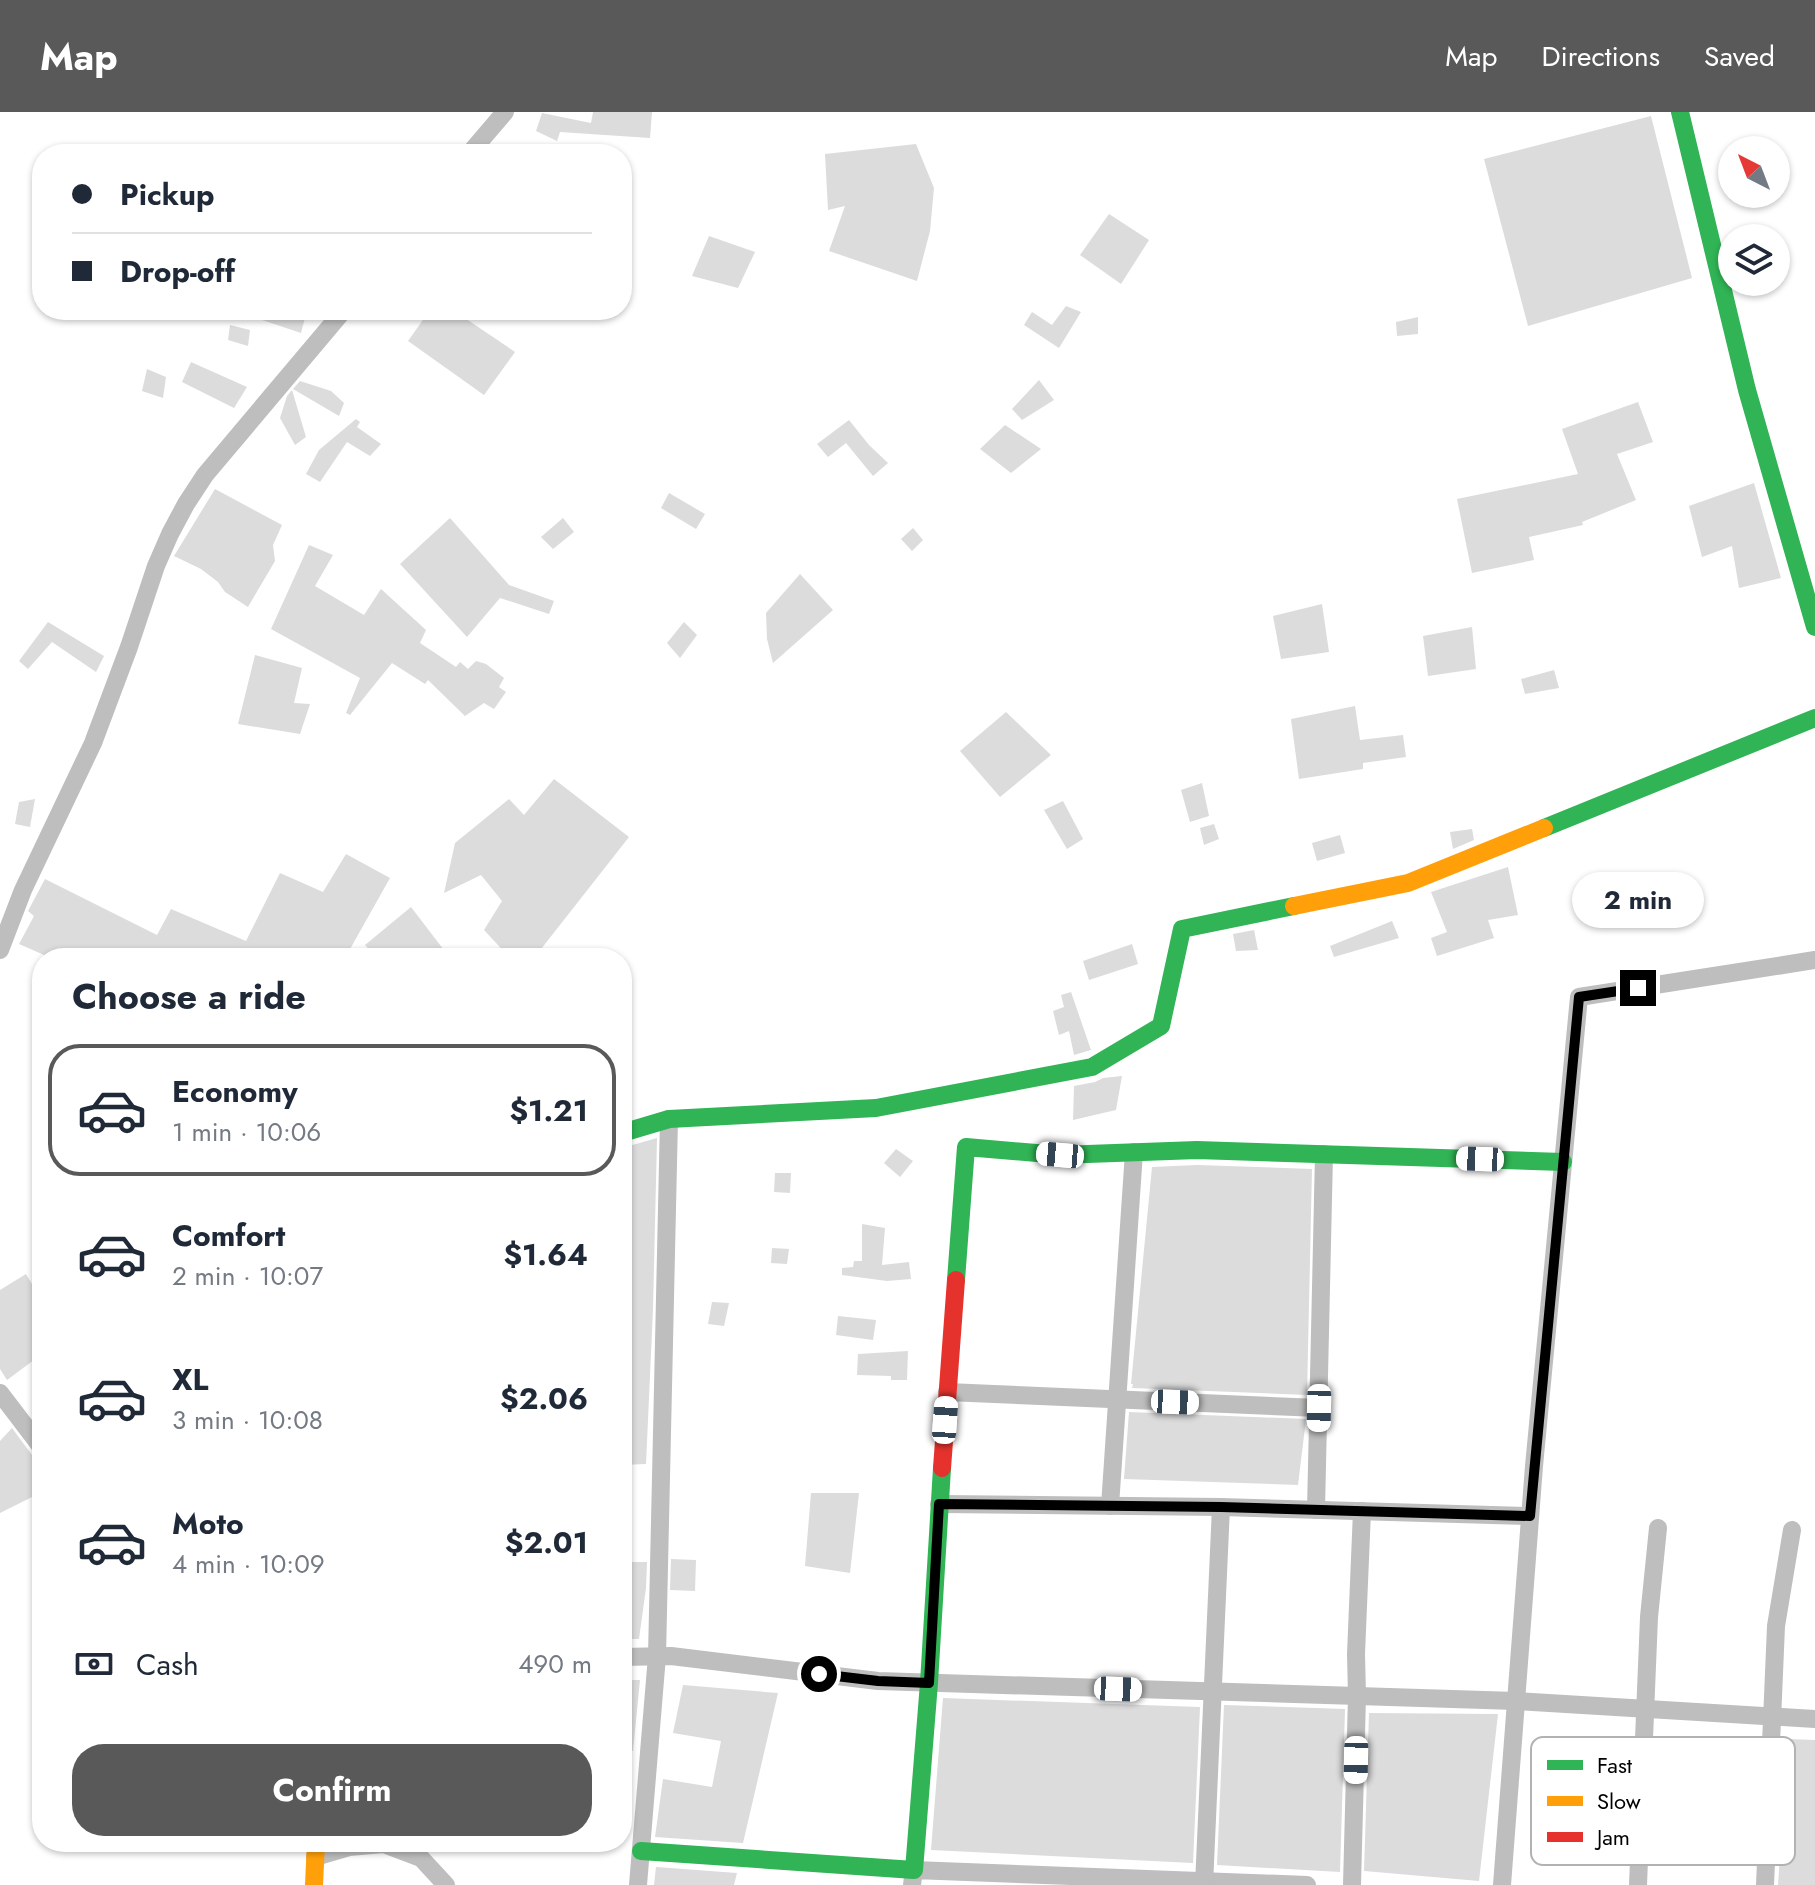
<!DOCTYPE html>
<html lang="en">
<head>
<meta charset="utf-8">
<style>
  :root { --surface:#fff; --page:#f2f2f3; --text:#1f2937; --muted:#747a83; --line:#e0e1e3; --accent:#595959 }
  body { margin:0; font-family:Jost,sans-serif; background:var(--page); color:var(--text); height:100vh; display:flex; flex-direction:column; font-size:30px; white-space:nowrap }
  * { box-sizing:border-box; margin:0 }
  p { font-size:26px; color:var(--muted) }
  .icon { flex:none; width:44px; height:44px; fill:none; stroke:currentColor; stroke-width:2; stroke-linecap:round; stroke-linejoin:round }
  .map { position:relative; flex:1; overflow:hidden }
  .panel { position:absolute; left:32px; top:836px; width:600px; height:904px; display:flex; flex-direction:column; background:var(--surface); border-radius:32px; box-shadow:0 2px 6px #0004 }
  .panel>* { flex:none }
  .banner { position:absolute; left:32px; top:32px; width:600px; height:176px; border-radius:32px; box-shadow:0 2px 6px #0004; display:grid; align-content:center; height:176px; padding:0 40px; background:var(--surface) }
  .needle { width:52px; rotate:318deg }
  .fabs { position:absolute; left:1718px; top:24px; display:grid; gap:16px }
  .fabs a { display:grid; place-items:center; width:72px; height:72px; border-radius:50%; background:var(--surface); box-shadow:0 2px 6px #0004; font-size:40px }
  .end { position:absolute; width:36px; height:36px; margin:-18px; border:10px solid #000; background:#fff; box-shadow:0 0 0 4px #fff }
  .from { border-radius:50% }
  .bubble { position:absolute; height:56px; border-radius:28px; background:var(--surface); box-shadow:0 2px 6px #0004; font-size:26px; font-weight:700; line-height:56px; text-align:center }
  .car { position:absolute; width:24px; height:48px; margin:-24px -12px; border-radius:10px; box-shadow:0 0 6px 2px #0007; background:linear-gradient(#fff 24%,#345 0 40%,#fff 0 76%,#345 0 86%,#fff 0) }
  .banner b { display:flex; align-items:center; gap:28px; height:76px; font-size:30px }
  .banner b+b { border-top:2px solid var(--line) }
  .banner i { width:20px; height:20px; background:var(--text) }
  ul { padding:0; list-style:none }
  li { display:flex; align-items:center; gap:24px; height:132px; margin:0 16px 12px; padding:0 24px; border:4px solid transparent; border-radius:32px }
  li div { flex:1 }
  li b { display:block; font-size:30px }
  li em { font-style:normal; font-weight:700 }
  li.current { border-color:var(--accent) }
  li>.icon { width:72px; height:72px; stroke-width:1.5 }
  h2 { padding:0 40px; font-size:36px; line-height:96px }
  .pay { display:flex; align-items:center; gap:20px; height:88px; padding:0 40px; font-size:30px }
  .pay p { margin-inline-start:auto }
  .primary-button { display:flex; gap:16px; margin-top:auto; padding:16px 40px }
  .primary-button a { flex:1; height:92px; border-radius:32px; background:var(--accent); color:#fff; font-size:32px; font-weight:700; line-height:92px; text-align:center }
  header { display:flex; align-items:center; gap:48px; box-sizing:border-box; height:112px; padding:0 40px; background:var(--accent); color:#fff }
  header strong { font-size:38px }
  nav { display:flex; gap:44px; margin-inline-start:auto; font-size:28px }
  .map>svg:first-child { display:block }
  .building { fill:#dcdcdc }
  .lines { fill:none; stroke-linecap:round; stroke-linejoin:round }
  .street { stroke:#bebebe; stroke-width:18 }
  .fast { stroke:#30b455; stroke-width:18 }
  .slow { stroke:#ff9f0a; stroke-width:18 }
  .jam { stroke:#e5322d; stroke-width:18 }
  .route { stroke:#000; stroke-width:10 }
  .key { fill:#fff; stroke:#b2b2b2; stroke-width:2 }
  .key-label { font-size:22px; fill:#000 }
</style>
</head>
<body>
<header>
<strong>Map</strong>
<nav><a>Map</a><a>Directions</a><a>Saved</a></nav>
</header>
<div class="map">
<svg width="1815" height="1773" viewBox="0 0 1815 1773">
  <rect width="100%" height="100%" fill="#fff"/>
  <!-- building -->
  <g class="building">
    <polygon points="593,0 652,0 650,26 560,20 557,29 536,19 542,1 591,11"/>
    <polygon points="1651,4 1692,166 1528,214 1484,47"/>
    <polygon points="916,32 934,76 930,119 917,169 829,139 845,94 828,98 825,42"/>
    <polygon points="1109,102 1149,128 1121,172 1080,143"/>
    <polygon points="709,124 755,140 738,176 692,164"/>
    <polygon points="1066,194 1081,200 1059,236 1024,213 1032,200 1052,213"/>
    <polygon points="241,198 307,198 301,221 241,201"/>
    <polygon points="430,198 453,198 515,240 484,283 408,229"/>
    <polygon points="1418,205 1418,222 1397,224 1396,210"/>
    <polygon points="230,213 250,218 248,234 228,228"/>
    <polygon points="191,250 247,275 234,296 182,270"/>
    <polygon points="147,257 166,265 163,286 142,279"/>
    <polygon points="1039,268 1054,288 1022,308 1012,297"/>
    <polygon points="300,269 331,279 344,291 339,304 293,277"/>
    <polygon points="292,278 306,325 295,333 280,306 287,284"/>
    <polygon points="1638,290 1653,330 1617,342 1636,388 1582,410 1583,413 1529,425 1534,448 1472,461 1457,387 1578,362 1562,317"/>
    <polygon points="356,307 360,310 357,315 381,332 370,344 347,330 320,370 306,362 319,338"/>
    <polygon points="849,308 869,333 888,351 873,364 846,331 828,345 817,332"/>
    <polygon points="1005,313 1041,337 1011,361 980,337"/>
    <polygon points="1754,371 1781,466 1739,476 1732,434 1702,445 1689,394"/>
    <polygon points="215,377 282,413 273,433 275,449 248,495 225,480 218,470 201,457 174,444"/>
    <polygon points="669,381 705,402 696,417 661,396"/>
    <polygon points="450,406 509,473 554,489 549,502 500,486 467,525 400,452"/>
    <polygon points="563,406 574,420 553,437 541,425"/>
    <polygon points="913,416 923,428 912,439 901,427"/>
    <polygon points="309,433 333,443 315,474 364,503 381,477 426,518 420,531 456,555 460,550 468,557 476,549 486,552 504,566 499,575 506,580 494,597 484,591 465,604 428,568 425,572 392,551 350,603 346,601 360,566 271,517"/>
    <polygon points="800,462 833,498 773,551 767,527 766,501"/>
    <polygon points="1322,492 1329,540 1281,547 1273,504"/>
    <polygon points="48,510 104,544 96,560 52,530 28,557 19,549"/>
    <polygon points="684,510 697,523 680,546 667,531"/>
    <polygon points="1472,515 1476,557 1428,564 1423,524"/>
    <polygon points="255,543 302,556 294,591 310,592 300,622 238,612"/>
    <polygon points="1554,558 1559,576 1525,582 1521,567"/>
    <polygon points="1355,594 1360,628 1403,623 1406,645 1363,651 1363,657 1299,667 1291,607"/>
    <polygon points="1006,600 1051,643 1000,685 960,639"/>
    <polygon points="554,667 629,725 534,846 510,846 484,818 502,789 481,763 444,781 455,731 509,687 524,703"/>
    <polygon points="1202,671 1209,704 1190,710 1181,678"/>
    <polygon points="35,687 30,715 15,712 19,690"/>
    <polygon points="1063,689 1083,727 1067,737 1044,698"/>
    <polygon points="1214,712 1219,727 1204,733 1200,716"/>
    <polygon points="1472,717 1474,728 1453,737 1450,720"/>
    <polygon points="1340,723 1345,741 1317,749 1312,731"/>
    <polygon points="346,742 390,766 345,846 51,846 19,832 34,804 28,799 45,767 157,823 171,797 246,829 280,761 323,780"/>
    <polygon points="1508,755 1518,803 1488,808 1494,826 1437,844 1431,826 1447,820 1431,780"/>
    <polygon points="411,795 450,846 377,846 365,833"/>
    <polygon points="1392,809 1399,826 1334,845 1330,834"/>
    <polygon points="1254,818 1258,838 1236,839 1233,822"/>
    <polygon points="1132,832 1138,852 1089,868 1083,849"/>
    <polygon points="1071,880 1091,938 1074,943 1069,919 1059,923 1053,899 1064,895 1061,883"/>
    <polygon points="1122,964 1116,998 1073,1008 1074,974 1095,970 1103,966"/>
    <polygon points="657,1026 653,1197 646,1352 622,1353 622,1036"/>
    <polygon points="896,1037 913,1049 900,1065 884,1051"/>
    <polygon points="1197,1053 1312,1057 1307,1283 1132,1276 1133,1272 1131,1272 1152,1055"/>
    <polygon points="775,1061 791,1061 790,1081 774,1080"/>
    <polygon points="862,1112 885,1116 882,1153 909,1150 911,1167 887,1169 842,1163 842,1156 853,1155 854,1149 862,1149"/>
    <polygon points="772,1136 789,1137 787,1152 771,1151"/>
    <polygon points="26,1162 42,1189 42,1242 7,1268 0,1257 0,1178"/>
    <polygon points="712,1190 729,1191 724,1214 708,1212"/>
    <polygon points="838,1204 876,1208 873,1228 836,1223"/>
    <polygon points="908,1239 907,1268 891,1268 891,1264 857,1263 858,1242"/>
    <polygon points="1129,1300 1306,1307 1298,1373 1124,1367"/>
    <polygon points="12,1316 32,1343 42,1351 42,1380 0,1401 0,1329"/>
    <polygon points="811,1381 859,1381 850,1461 805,1454"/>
    <polygon points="671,1447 696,1448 695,1479 670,1478"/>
    <polygon points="622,1450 647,1450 646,1476 639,1527 622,1527"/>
    <polygon points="622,1568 640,1568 633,1639 622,1639"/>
    <polygon points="683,1573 778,1581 743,1731 655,1725 663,1667 712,1675 721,1629 673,1621"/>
    <polygon points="943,1586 1200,1595 1193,1751 931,1738"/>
    <polygon points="1224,1593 1345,1597 1340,1760 1217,1753"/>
    <polygon points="1369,1601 1498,1602 1479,1769 1364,1759"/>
    <polygon points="1788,1627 1815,1628 1815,1773 1778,1773"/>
    <polygon points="656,1755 737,1761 734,1773 654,1773"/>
  </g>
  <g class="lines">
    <!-- street -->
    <g class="street">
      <polyline points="469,42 505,0"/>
      <polyline points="0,838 23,778 93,631 129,535 156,454 170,422 186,392 205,363 344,198"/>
      <polyline points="947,1280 1319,1296"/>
      <polyline points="0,1281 42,1336"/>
      <polyline points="939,1392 1221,1395 1530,1404"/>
      <polyline points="1110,1394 1134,1040"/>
      <polyline points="1316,1398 1324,1042"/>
      <polyline points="622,1545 671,1544 878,1569 1516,1589 1815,1607"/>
      <polyline points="315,1745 349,1735 384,1732 421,1746 446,1773"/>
      <polyline points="638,1773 657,1544 669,1007"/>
      <polyline points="912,1773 914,1758 1307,1773"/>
      <polyline points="1204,1773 1221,1395"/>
      <polyline points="1352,1773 1357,1584 1356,1542 1362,1399"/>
      <polyline points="1502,1773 1534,1354 1579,885 1815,848"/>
      <polyline points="1638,1773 1649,1505 1658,1416"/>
      <polyline points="1765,1773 1776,1514 1792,1418"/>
    </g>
    <!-- fast -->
    <g class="fast">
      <polyline points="1680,0 1747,278 1815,515"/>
      <polyline points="1544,716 1815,606"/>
      <polyline points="622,1021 669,1007 876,996 1092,955 1161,914 1182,817 1294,794"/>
      <polyline points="956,1168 966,1035 1060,1043 1197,1038 1563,1050"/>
      <polyline points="641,1739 914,1758 929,1571 942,1356"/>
    </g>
    <!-- slow -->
    <g class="slow">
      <polyline points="1294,794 1408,771 1544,716"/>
      <polyline points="314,1773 316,1730"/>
    </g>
    <!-- jam -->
    <polyline class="jam" points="942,1356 956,1168"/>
  </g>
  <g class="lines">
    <!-- route -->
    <polyline class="route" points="819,1562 878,1569 929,1571 939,1392 1221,1395 1530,1404 1579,885 1638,876"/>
  </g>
  <!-- legend -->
  <rect x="1531" y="1625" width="264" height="128" rx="12" class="key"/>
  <rect x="1547" y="1648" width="36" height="10" fill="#30b455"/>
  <rect x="1547" y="1684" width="36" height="10" fill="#ff9f0a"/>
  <rect x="1547" y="1720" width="36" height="10" fill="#e5322d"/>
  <g class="key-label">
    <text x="1597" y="1661">Fast</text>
    <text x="1597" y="1697">Slow</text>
    <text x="1597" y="1733">Jam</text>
  </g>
</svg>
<div class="fabs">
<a><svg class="needle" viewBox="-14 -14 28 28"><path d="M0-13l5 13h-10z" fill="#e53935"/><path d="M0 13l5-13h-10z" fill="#747a83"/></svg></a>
<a><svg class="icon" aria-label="layers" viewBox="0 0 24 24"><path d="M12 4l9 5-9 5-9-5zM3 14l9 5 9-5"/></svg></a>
</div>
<i class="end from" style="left:819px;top:1562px"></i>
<i class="end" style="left:1638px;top:876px"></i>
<div class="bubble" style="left:1572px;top:760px;width:132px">2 min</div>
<i class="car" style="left:1060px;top:1043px;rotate:275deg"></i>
<i class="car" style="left:1480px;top:1047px;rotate:272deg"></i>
<i class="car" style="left:1175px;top:1290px;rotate:92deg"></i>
<i class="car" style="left:1319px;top:1296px;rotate:181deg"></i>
<i class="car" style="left:945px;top:1308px;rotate:4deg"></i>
<i class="car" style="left:1118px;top:1577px;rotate:92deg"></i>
<i class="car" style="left:1356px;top:1648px;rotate:181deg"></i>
<div class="banner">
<b><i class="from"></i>Pickup</b>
<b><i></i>Drop-off</b>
</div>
<section class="panel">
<h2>Choose a ride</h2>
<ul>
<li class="current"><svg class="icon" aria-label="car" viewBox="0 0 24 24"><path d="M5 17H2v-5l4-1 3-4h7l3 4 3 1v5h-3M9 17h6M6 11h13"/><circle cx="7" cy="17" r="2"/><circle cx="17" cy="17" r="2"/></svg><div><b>Economy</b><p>1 min · 10:06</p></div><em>$1.21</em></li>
<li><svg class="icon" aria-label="car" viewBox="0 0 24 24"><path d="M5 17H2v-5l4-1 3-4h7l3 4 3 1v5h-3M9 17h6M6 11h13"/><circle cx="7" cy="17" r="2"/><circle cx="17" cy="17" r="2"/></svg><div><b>Comfort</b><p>2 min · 10:07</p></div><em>$1.64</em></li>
<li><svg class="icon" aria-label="car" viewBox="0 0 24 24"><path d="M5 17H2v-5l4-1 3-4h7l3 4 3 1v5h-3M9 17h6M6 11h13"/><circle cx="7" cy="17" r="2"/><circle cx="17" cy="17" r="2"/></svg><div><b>XL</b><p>3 min · 10:08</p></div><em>$2.06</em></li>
<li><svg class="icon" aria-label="car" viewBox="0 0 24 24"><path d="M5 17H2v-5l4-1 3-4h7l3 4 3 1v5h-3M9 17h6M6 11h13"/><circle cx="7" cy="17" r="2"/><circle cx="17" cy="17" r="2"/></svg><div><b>Moto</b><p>4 min · 10:09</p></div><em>$2.01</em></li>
</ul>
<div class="pay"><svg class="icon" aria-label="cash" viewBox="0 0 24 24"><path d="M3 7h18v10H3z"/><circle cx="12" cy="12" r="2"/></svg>Cash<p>490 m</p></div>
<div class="primary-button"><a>Confirm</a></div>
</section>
</div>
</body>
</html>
